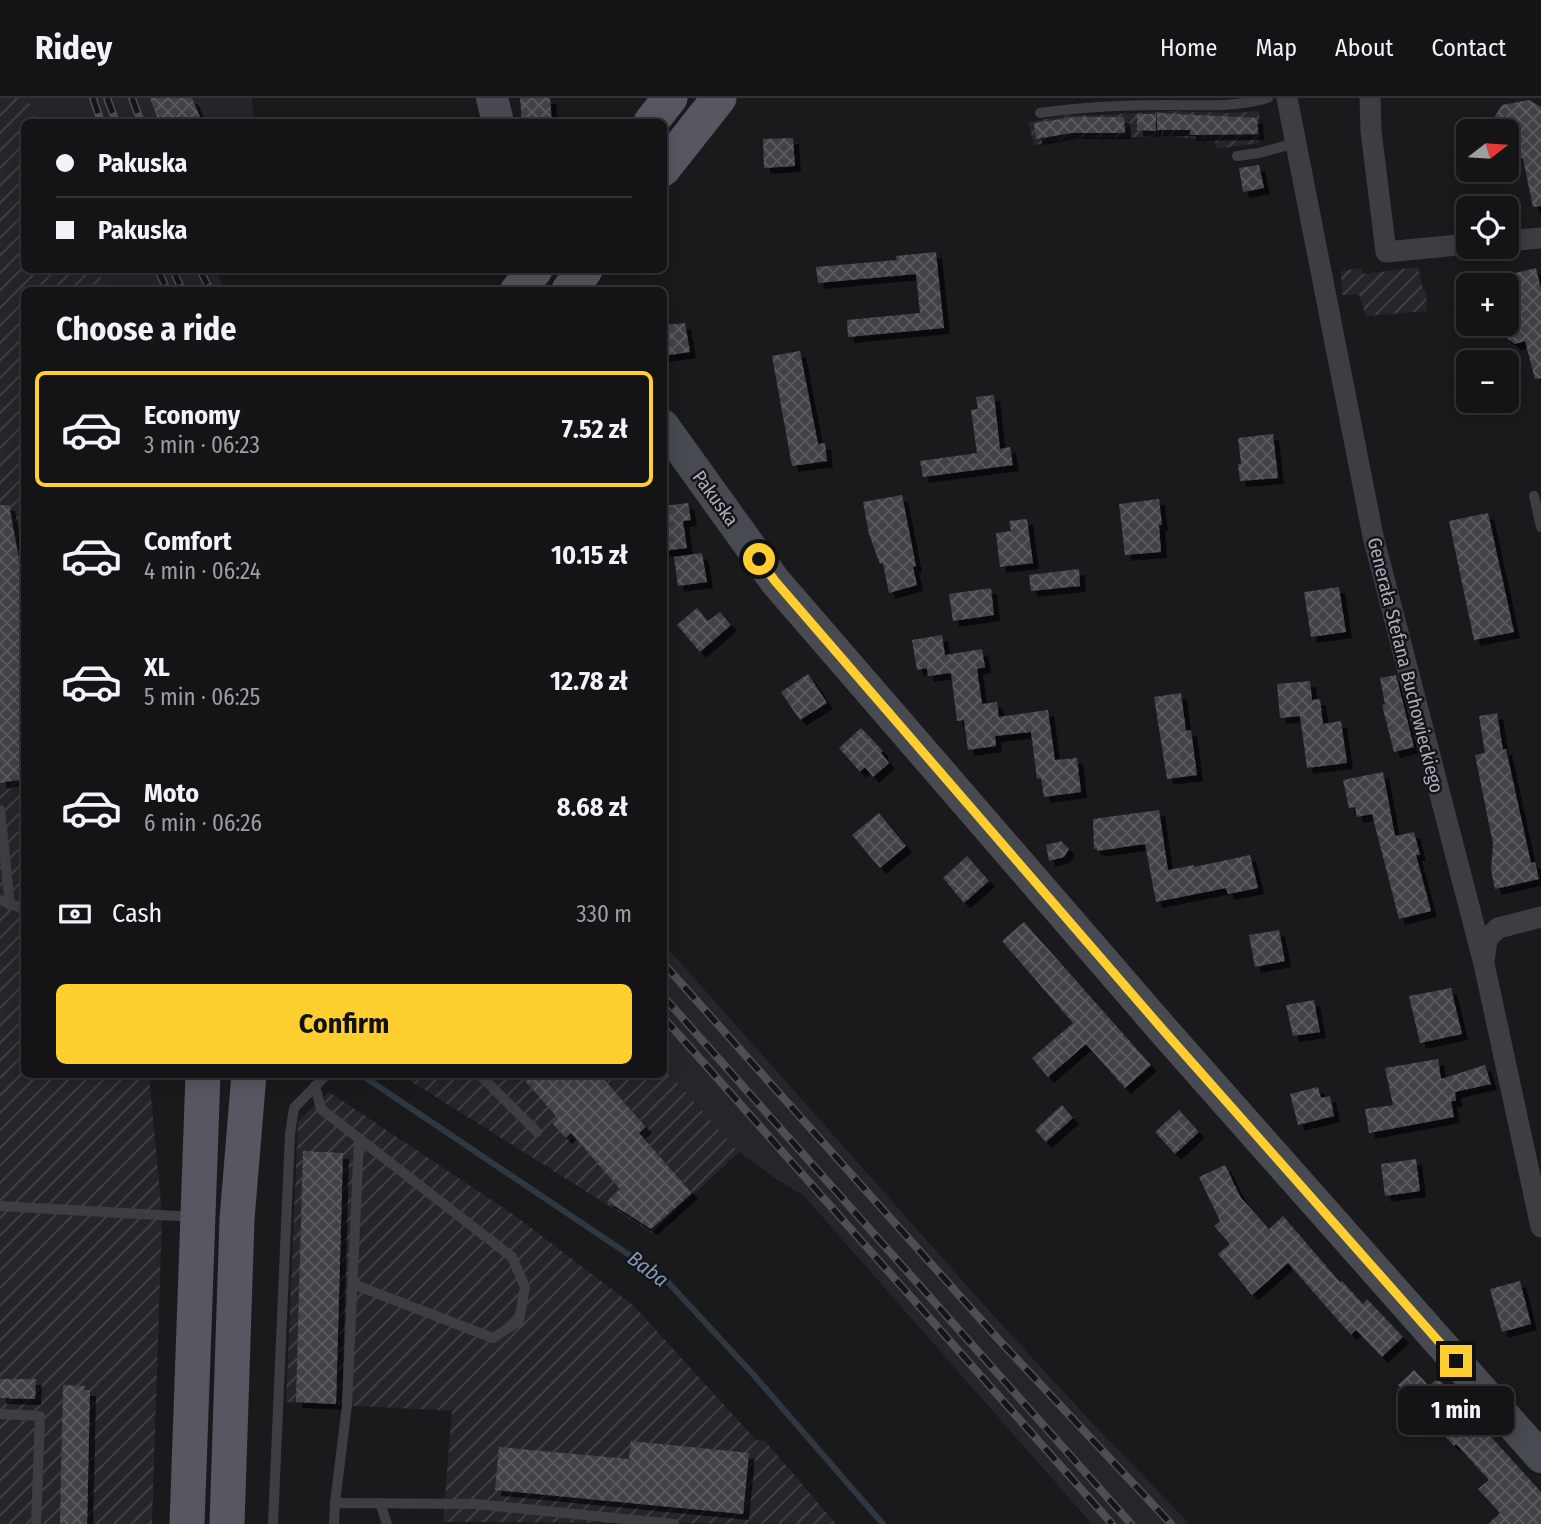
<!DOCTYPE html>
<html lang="en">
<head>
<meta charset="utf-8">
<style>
  :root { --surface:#141416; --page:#1d1d1f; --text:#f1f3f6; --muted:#9d9ea1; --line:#333335; --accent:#ffcf2f }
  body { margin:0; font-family:"Fira Sans Condensed",sans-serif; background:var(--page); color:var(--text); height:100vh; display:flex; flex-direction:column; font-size:26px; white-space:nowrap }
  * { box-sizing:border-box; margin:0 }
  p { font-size:23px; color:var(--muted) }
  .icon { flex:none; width:38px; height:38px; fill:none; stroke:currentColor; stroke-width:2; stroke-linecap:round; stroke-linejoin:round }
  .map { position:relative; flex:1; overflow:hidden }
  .sheet { position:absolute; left:21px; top:189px; width:646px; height:791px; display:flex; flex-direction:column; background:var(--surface); border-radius:10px; box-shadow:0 4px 18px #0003,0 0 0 2px var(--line) }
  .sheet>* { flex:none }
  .hud { position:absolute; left:21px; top:21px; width:646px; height:154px; border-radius:10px; box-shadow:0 4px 18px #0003,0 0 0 2px var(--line); display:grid; align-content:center; height:154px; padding:0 35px; background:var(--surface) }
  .needle { width:46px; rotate:73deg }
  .controls { position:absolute; left:1456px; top:21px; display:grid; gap:14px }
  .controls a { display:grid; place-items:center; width:63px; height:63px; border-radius:10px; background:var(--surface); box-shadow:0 4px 18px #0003,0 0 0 2px var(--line); font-size:35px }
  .end { position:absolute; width:32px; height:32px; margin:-16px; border:9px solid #ffcf2f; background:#111; box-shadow:0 0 0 4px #111 }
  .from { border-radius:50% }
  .bubble { position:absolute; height:49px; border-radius:10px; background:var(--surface); box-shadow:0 4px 18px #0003,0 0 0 2px var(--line); font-size:23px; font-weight:700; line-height:49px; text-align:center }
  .hud b { display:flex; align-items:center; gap:24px; height:66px; font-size:26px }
  .hud b+b { border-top:2px solid var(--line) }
  .hud i { width:18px; height:18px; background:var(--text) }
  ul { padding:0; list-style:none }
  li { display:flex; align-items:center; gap:21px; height:116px; margin:0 14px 10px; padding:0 21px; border:4px solid transparent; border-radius:10px }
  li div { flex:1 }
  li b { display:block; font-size:26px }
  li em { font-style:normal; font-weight:700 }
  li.active { border-color:var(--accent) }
  li>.icon { width:63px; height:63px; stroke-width:1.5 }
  h2 { padding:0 35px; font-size:32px; line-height:84px }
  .pay { display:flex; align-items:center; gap:18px; height:77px; padding:0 35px; font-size:26px }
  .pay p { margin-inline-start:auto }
  .cta { display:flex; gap:14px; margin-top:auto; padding:14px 35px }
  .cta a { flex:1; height:80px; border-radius:10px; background:var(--accent); color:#111; font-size:28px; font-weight:700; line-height:80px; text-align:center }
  header { display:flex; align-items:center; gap:42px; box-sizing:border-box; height:98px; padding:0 35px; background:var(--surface); border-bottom:2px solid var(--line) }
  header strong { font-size:33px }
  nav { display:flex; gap:38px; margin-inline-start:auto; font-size:24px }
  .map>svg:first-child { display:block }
  .built { fill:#26262a }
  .industrial { fill:url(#industrial-furrows) }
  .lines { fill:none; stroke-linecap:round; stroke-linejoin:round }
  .stream { stroke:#2e3742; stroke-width:6 }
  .building { fill:url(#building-cross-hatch); filter:url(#shadow) }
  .lane { stroke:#3d3d44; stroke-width:10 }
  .street { stroke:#3d3d44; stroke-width:21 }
  .secondary { stroke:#484a52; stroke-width:32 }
  .primary { stroke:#565761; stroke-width:35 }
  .rail-casing { stroke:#4d4f57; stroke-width:8 }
  .rail { stroke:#151518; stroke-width:5; stroke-dasharray:16; stroke-linecap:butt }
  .route { stroke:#ffcf2f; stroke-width:9 }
  .labels { text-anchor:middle; stroke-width:5; stroke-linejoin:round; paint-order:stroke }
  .street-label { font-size:19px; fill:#acafbd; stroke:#151518 }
  .water-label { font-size:21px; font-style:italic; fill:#8199ba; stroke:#151518 }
</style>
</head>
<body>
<header>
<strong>Ridey</strong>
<nav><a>Home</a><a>Map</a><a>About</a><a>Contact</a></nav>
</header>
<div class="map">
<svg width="1541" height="1426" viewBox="0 0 1541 1426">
  <defs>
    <pattern id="industrial-furrows" width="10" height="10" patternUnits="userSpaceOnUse" patternTransform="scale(1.75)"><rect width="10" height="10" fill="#26262a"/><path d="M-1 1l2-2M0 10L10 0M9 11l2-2" fill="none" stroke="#434347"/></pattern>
    <pattern id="building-cross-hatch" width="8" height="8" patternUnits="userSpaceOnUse" patternTransform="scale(1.75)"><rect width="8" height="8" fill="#414247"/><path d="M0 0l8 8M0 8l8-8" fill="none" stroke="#5a5b60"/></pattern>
    <filter id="shadow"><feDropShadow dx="6" dy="6" stdDeviation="0" flood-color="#0009"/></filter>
  </defs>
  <rect width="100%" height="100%" fill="#1a1a1d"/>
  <!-- built -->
  <g class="built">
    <polygon points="28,0 252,0 254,24 36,24"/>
    <polygon points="97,172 215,172 226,192 109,192"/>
    <polygon points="663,845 993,1217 1095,1328 1190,1426 1092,1426 804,1098 776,1081 739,1054 663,969"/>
  </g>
  <!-- industrial -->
  <g class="industrial">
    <polygon points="0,0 28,0 36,24 24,24 24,172 97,172 109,192 24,192 24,976 149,977 162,1117 152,1426 0,1426"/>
    <polygon points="1170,13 1229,15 1259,13 1260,45 1217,51 1215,43 1170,38 1073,41 1034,47 1028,24 1070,17 1102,17"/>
    <polygon points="1418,169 1423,191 1426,192 1427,213 1366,218 1359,197 1342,197 1341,173 1361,170 1363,176"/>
    <polygon points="663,969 739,1054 652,1135 401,977 663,976"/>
    <polygon points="329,994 514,1117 634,1208 756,1342 765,1343 836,1426 443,1424 452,1313 286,1304 298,1023"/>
  </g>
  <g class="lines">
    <!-- stream -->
    <polyline class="stream" points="360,976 665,1181 751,1274 883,1426"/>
  </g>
  <!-- building -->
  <g class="building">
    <polygon points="150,0 192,0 202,24 159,24"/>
    <polygon points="520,0 550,0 552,24 522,24"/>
    <polygon points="1529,2 1541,9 1541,108 1533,109 1523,61 1507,50 1507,33 1497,33 1494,20 1502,7"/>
    <polygon points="1157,15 1257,20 1258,36 1190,37 1190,32 1157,32"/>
    <polygon points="1137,16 1156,16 1156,33 1137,32"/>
    <polygon points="1075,19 1124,19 1125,35 1071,35 1036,41 1034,25"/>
    <polygon points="793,40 795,68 764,70 763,41"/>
    <polygon points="1259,67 1264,90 1243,94 1239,70"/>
    <polygon points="936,154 944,230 848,239 847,222 920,215 916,176 818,185 816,169 897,162 896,158"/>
    <polygon points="1536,170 1541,191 1541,280 1535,281 1525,243 1515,246 1504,238 1501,227 1507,226 1507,177"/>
    <polygon points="685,225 690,254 663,258 663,227"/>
    <polygon points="800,253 818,346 825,345 827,363 792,368 772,258"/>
    <polygon points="994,297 1000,351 1010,349 1013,367 923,379 920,363 977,355 971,312 978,311 976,299"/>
    <polygon points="1273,336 1278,380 1240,383 1238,366 1241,366 1238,340"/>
    <polygon points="902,397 916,468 913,469 917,487 889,495 883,465 880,466 869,436 863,404"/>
    <polygon points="1159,401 1162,427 1159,427 1161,454 1125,457 1119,406"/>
    <polygon points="688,405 691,422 683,423 687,450 663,453 663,408"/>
    <polygon points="0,407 9,407 22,477 24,477 24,681 0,685"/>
    <polygon points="1488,415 1514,534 1474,542 1449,423"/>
    <polygon points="1027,421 1033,465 1000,469 996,435 1011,433 1009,423"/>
    <polygon points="702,455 707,484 678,488 674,459"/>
    <polygon points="1079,471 1080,488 1031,493 1029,477"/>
    <polygon points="1339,489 1346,534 1311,539 1304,494"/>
    <polygon points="991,490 994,517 953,523 949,496"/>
    <polygon points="697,510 708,523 720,514 731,527 700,554 677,527"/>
    <polygon points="942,537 945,557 982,551 985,569 977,571 982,606 997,604 999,619 1048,612 1055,662 1077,660 1081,694 1044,699 1041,680 1037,681 1031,634 995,638 996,648 968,652 964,622 957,623 951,575 928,578 927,570 917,572 912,542"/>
    <polygon points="808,576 827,605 800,622 781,594"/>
    <polygon points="1396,577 1414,649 1394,654 1382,607 1385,606 1380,580"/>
    <polygon points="1310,583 1312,602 1320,601 1323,626 1341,623 1347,665 1307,670 1300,618 1280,620 1277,586"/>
    <polygon points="1181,595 1186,633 1191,632 1197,677 1167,681 1154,599"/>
    <polygon points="1497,615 1503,652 1506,651 1531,765 1535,764 1539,781 1495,791 1491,772 1493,746 1475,657 1485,655 1479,618"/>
    <polygon points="861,630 883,653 881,655 889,665 873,679 865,669 860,674 839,650"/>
    <polygon points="1383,674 1395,738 1414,734 1420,757 1416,757 1431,813 1399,821 1372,716 1357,719 1355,709 1349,710 1343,682"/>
    <polygon points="1159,712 1168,772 1194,767 1194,769 1250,757 1258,790 1228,796 1226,790 1156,804 1145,746 1097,753 1097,750 1094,751 1093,721"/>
    <polygon points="879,715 906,748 880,770 852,737"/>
    <polygon points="1061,743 1069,751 1064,759 1049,763 1046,747"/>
    <polygon points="967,758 989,783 964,805 943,780"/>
    <polygon points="1024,824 1151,967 1125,990 1086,946 1048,979 1032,960 1073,925 1002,843"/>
    <polygon points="1279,832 1285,863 1255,869 1249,837"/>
    <polygon points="1451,890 1462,936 1420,945 1409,898"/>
    <polygon points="1314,902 1320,934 1293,938 1286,907"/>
    <polygon points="1438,961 1441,981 1485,967 1491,986 1455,994 1456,1003 1451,1003 1454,1019 1369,1035 1365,1011 1393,1007 1385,970"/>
    <polygon points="519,976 599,976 646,1029 639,1035 692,1095 651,1131 607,1103 620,1091 571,1035 566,1040 552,1025 558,1020"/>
    <polygon points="1318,989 1321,1000 1330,998 1334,1018 1298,1027 1290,996"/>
    <polygon points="1062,1007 1073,1020 1046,1044 1035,1032"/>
    <polygon points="1179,1012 1199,1034 1175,1056 1155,1034"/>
    <polygon points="303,1053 343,1055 336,1306 296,1304"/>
    <polygon points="1416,1061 1420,1093 1385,1098 1381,1066"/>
    <polygon points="1225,1067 1241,1100 1269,1131 1283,1118 1340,1184 1342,1183 1363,1206 1367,1201 1403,1239 1382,1259 1356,1232 1351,1237 1288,1165 1252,1197 1218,1156 1230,1146 1214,1128 1220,1123 1199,1079"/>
    <polygon points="1520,1183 1531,1226 1502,1234 1490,1191"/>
    <polygon points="1414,1272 1429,1288 1438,1280 1541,1394 1541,1426 1488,1426 1500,1415 1478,1391 1489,1382 1456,1346 1454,1348 1398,1287"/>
    <polygon points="0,1281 36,1281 35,1301 0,1300"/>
    <polygon points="63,1287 85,1288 84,1292 90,1292 87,1426 60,1426"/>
    <polygon points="631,1343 749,1355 743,1416 495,1392 499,1349 629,1361"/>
  </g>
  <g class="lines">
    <!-- lane -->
    <g class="lane">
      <path d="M1040,15C1081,9 1124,7 1165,7C1200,7 1234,10 1268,0"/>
      <polyline points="1237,58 1259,55 1296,45"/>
      <polyline points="1534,398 1541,429"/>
      <polyline points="0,712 10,807"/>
      <polyline points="0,802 24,811"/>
      <polyline points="479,976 537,1034"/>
      <polyline points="315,988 321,1011 512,1159 525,1189 519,1223 493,1240 353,1186"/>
      <polyline points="0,1108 194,1119"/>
      <polyline points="0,1316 40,1318 36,1426"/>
      <polyline points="335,1405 347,1307 359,1041"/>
      <polyline points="380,1405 387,1426"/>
      <polyline points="273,1426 290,1036 294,1010 327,976"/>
      <polyline points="334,1426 335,1405 475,1406 674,1426"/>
    </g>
    <!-- street -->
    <g class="street">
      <polyline points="1287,0 1373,438 1484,866 1541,1129"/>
      <polyline points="1370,0 1371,33 1386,154 1468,146"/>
      <polyline points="1507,143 1541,140"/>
      <polyline points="1484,864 1487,841 1498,830 1541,819"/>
    </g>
    <!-- secondary -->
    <g class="secondary">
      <polyline points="492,0 498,24"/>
      <polyline points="663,327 775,483 1164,933 1541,1359"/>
    </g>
    <!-- primary -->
    <g class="primary">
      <polyline points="651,24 670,0"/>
      <polyline points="663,71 719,0"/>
      <polyline points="518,192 535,172"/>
      <polyline points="569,192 585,172"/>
      <polyline points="187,1426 203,976"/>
      <polyline points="227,1426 237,1121 249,976"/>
    </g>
    <!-- rail casing -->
    <g class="rail-casing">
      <g id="rail">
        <polyline points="93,0 101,24"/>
        <polyline points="107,0 116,24"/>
        <polyline points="132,0 141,24"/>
        <polyline points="158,172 167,192"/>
        <polyline points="173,172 182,192"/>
        <polyline points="200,172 210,192"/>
        <polyline points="663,865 999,1242 1171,1426"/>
        <polyline points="663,898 1131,1426"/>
        <polyline points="663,919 1112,1426"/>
      </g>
    </g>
    <!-- rail -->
    <use href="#rail" class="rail"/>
  </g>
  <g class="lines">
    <!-- route -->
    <polyline class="route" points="759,461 775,483 1164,933 1456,1263"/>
  </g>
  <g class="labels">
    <!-- street labels -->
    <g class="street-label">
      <text transform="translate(716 400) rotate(54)" y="7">Pakuska</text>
      <text transform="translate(1406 567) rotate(76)" y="7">Generała Stefana Buchowieckiego</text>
    </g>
    <!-- water labels -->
    <g class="water-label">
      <text transform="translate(648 1171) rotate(37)" y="7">Baba</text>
    </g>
  </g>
</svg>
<div class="controls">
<a><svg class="needle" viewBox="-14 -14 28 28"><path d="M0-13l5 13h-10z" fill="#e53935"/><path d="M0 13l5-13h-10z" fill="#9d9ea1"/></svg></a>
<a><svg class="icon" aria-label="locate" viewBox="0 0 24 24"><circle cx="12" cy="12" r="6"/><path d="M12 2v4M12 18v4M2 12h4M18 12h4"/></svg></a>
<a>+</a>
<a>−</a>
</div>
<i class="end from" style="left:759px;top:461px"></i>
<i class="end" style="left:1456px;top:1263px"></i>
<div class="bubble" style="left:1398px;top:1288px;width:116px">1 min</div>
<div class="hud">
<b><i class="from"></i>Pakuska</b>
<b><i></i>Pakuska</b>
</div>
<section class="sheet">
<h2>Choose a ride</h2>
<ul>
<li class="active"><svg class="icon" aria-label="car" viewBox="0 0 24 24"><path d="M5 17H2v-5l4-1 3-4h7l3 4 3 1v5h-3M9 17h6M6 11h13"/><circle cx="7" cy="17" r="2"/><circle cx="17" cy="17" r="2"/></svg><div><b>Economy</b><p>3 min · 06:23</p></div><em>7.52 zł</em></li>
<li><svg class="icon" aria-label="car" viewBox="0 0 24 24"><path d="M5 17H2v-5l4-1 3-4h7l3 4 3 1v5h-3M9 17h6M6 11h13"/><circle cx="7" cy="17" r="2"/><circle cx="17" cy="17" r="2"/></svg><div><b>Comfort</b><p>4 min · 06:24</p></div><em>10.15 zł</em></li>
<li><svg class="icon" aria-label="car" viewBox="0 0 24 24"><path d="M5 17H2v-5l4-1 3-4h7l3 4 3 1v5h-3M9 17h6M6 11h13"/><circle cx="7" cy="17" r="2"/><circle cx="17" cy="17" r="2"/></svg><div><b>XL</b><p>5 min · 06:25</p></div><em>12.78 zł</em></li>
<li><svg class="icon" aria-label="car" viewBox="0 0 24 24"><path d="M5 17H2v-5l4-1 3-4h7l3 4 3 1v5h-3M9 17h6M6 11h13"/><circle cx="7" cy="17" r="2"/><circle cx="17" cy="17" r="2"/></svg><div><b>Moto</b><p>6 min · 06:26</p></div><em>8.68 zł</em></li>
</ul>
<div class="pay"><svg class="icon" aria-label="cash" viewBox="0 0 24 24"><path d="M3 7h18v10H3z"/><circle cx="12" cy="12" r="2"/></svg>Cash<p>330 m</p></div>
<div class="cta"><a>Confirm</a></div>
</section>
</div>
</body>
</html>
